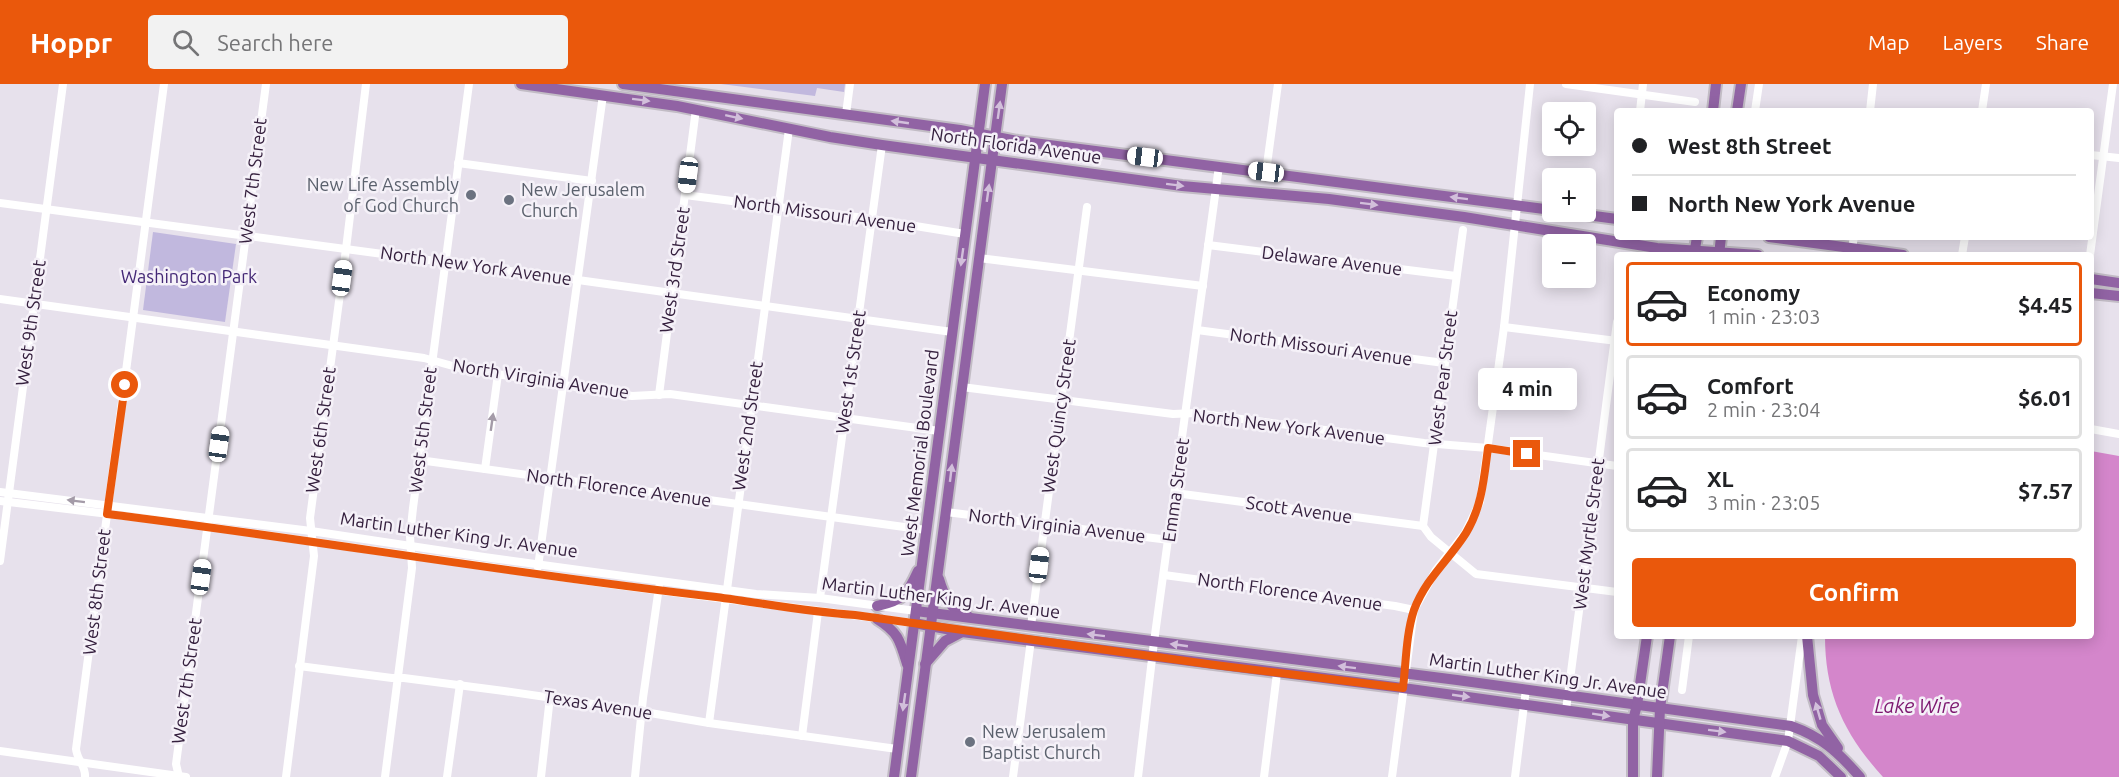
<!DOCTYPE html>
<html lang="en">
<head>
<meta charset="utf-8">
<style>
  :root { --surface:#fff; --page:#f2f2f2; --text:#202124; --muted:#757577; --line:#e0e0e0; --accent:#ea580c }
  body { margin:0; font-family:Ubuntu,sans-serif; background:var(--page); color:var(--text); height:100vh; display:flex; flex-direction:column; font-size:22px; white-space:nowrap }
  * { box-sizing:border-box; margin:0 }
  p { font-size:20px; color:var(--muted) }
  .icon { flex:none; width:33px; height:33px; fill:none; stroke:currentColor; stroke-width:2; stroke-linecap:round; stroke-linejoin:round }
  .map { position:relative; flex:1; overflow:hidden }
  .side { position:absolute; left:1614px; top:168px; width:480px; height:387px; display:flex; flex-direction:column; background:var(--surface); border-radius:6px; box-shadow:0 3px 15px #0003 }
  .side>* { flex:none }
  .banner { position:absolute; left:1614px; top:24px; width:480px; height:132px; border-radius:6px; box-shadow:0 3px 15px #0003; display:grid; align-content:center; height:132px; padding:0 18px; background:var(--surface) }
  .tools { position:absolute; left:1542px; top:18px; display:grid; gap:12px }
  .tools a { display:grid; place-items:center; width:54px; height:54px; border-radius:6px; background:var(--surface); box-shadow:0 3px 15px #0003; font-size:30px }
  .end { position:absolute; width:27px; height:27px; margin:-14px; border:8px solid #ea580c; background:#fff; box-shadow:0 0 0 3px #fff }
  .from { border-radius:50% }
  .bubble { position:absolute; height:42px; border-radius:6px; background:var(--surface); box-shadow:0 3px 15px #0003; font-size:20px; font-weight:700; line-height:42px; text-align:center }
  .car { position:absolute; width:18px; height:36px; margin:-18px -9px; border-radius:8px; box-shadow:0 0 4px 2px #0007; background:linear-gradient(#fff 24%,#345 0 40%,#fff 0 76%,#345 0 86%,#fff 0) }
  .banner b { display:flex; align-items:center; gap:21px; height:57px; font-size:22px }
  .banner b+b { border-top:2px solid var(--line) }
  .banner i { width:15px; height:15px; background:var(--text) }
  ul { padding:10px 0 0; list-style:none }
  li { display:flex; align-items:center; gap:18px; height:84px; margin:0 12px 9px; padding:0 6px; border:3px solid var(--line); border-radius:6px }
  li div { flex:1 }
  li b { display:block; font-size:22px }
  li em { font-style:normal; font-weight:700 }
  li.selected { border-color:var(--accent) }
  li>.icon { width:54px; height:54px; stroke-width:1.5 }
  .action { display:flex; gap:12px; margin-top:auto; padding:12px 18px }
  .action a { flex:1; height:69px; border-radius:6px; background:var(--accent); color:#fff; font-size:24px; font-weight:700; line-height:69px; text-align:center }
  header { display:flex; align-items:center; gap:36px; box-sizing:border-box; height:84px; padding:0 30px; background:var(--accent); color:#fff }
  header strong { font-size:28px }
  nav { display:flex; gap:33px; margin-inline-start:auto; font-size:21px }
  .search { width:420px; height:54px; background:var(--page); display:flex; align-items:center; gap:15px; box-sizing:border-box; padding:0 21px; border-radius:6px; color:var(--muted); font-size:22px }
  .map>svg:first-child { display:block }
  .green { fill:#c1b8de }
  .water { fill:#d486cb }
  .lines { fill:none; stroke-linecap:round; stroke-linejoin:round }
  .major-casing { stroke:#c2bcc5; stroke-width:14 }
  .minor { stroke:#fff; stroke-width:8 }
  .major { stroke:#9163a4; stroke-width:10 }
  .oneway { fill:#d2bfdb }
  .oneway2 { fill:#a49ba8 }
  .route { stroke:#ea580c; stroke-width:8 }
  .worship-dot { fill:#6b7280; stroke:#f5f1f8; stroke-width:2 }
  .labels { text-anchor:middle; stroke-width:5; stroke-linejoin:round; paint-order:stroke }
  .street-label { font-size:18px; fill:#35203e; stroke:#f5f1f8 }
  .worship-label { font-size:18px; fill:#5b616d; stroke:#f5f1f8; text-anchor:start }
  .park-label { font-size:18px; fill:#442876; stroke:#f5f1f8 }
  .water-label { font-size:20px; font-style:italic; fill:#7c176f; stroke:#f5f1f8 }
</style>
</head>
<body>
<header>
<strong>Hoppr</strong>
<div class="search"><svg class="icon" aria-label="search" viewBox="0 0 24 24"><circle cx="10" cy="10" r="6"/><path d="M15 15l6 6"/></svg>Search here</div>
<nav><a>Map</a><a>Layers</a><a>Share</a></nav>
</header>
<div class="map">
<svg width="2119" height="693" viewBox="0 0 2119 693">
  <rect width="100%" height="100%" fill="#e7e1ec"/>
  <!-- green -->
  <g class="green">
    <polygon points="721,0 845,0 844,8 817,4 815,12"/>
    <polygon points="153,148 236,160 225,238 143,226"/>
  </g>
  <!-- water -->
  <path class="water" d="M2091,367L2119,372V693H1883C1844,650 1825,610 1825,552H2091Z"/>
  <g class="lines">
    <!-- major casing -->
    <g class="major-casing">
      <g id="major">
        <polyline points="521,0 677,22 830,53 882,61 1182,102 1329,115 1464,133 1657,164 1758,171"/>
        <polyline points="623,0 960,46 1018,57 1552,126"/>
        <polyline points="1713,27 1716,0"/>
        <polyline points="1737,27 1741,0"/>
        <polyline points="1564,128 1617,135"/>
        <polyline points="1769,153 1903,171"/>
        <polyline points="1694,171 1697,153"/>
        <polyline points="1719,171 1721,153"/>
        <polyline points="2091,195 2119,199"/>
        <polyline points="2091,209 2119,212"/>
        <path d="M939,495C944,512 950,526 968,532"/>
        <path d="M877,522C904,516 907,511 918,487"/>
        <path d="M916,527L1457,596L1791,642C1822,653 1838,668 1860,693"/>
        <path d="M877,535C898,548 900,556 907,580"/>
        <polyline points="914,539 962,548 1403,604 1788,657 1819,672 1841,693"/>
        <polyline points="1807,552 1813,611 1822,641 1838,664"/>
        <polyline points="925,580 945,557 962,548"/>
        <polyline points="894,693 985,0"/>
        <polyline points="911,693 1002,0"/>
        <polyline points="1633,693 1633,636 1637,621 1647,552"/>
        <polyline points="1657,693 1660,624 1670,552"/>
      </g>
    </g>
    <!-- minor -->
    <g class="minor">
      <polyline points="1566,0 1695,18"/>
      <polyline points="1640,27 1643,0"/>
      <polyline points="1755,27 1759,0"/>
      <polyline points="1870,27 1873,0"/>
      <polyline points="1982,27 1986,0"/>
      <polyline points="846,30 850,0"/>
      <polyline points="2091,71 2119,74"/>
      <polyline points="458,79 592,97"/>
      <polyline points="1266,88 1278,0"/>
      <polyline points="685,111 872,135 965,150"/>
      <polyline points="0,119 578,196 952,248"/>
      <polyline points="1208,161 1456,192"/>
      <polyline points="1852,164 1854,153"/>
      <polyline points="1962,171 1965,153"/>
      <polyline points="2090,171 2113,0"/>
      <polyline points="979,174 1203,202"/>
      <polyline points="0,215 424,274 460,284 632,312 670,310 939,347"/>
      <polyline points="1504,243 1617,257"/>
      <polyline points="1197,246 1444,279"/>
      <polyline points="962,303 1173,330 1196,329 1424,359 1488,364 1617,382"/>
      <polyline points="659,311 696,25"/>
      <polyline points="2091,345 2119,350"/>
      <polyline points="419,376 926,446"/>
      <polyline points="485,385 498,290"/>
      <polyline points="0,408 311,447 484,473 756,510 820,514 916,527"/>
      <polyline points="1175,409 1423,442"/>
      <polyline points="0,417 176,438 616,501 914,539"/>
      <polyline points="946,428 1169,456"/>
      <polyline points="1423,442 1463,146"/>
      <polyline points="1423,442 1431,453 1476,490 1617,508"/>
      <polyline points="0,477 63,0"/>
      <polyline points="538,483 603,11"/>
      <polyline points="1164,491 1395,522 1414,526"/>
      <polyline points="820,514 882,61"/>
      <polyline points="1031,542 1087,123"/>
      <polyline points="299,582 392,594 404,594 504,607 621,624 709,639 897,665"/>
      <polyline points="1682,606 1689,552"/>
      <polyline points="1566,626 1617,238"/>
      <polyline points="709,639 789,45"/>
      <polyline points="802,652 818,528"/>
      <polyline points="0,667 186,693"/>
      <path d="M85,693C86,682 77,676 76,665L164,0"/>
      <polyline points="179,693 176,680 266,0"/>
      <polyline points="286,693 314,472 310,434 346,165 366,0"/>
      <polyline points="385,693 412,484 410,452 413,424 469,0"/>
      <polyline points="447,693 460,600"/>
      <polyline points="541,693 550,613"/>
      <polyline points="635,693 643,614 659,503"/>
      <polyline points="1013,693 1031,556"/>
      <polyline points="1138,693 1154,558 1219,82"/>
      <polyline points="1264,693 1277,589"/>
      <polyline points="1392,693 1414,526 1436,486 1465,449 1480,418 1504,243 1530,0"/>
      <polyline points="1515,693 1526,605"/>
      <polyline points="1775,693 1788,657 1802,552"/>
    </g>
    <!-- major -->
    <use href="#major" class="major"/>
  </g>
  <!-- one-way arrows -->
  <defs><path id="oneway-solid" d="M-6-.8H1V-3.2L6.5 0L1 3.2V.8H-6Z" transform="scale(1.5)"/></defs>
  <g class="oneway">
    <use href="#oneway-solid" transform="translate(641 16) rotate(7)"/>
    <use href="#oneway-solid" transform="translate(999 26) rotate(-82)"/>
    <use href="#oneway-solid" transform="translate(734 33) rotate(12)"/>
    <use href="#oneway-solid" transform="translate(900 38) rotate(-172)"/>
    <use href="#oneway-solid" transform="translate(1175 101) rotate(7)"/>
    <use href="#oneway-solid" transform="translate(988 109) rotate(-82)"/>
    <use href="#oneway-solid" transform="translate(1459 114) rotate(-173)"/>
    <use href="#oneway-solid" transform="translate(1369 120) rotate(7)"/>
    <use href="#oneway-solid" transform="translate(962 173) rotate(98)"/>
    <use href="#oneway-solid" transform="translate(951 389) rotate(-83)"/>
    <use href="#oneway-solid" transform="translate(1096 551) rotate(-173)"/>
    <use href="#oneway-solid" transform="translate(1179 561) rotate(-172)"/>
    <use href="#oneway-solid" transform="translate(1347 583) rotate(-173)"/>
    <use href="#oneway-solid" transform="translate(1461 612) rotate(8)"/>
    <use href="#oneway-solid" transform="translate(904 618) rotate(98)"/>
    <use href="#oneway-solid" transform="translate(1818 627) rotate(-106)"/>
    <use href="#oneway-solid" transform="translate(1601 631) rotate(9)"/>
    <use href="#oneway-solid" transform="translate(1717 647) rotate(7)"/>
  </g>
  <g class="oneway2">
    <use href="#oneway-solid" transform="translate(492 338) rotate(-82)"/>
    <use href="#oneway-solid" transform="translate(76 417) rotate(-173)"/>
  </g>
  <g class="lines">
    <!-- route -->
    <path class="route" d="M125,301L107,430C311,455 512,490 716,513C762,519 808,528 855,531L1215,581L1403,604C1406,579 1406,550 1414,526C1426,494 1449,476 1466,449C1482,423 1484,394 1488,364L1527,370"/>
  </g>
  <!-- markers -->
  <g class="worship-dot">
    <circle cx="471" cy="111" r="6"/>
    <circle cx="509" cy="116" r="6"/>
    <circle cx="970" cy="658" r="6"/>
  </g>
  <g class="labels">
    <!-- street labels -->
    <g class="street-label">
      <text transform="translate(1016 62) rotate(8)" y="6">North Florida Avenue</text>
      <text transform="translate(253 97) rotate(-83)" y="6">West 7th Street</text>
      <text transform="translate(825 130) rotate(8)" y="6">North Missouri Avenue</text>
      <text transform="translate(1332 177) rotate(7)" y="6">Delaware Avenue</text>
      <text transform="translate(476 182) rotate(8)" y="6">North New York Avenue</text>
      <text transform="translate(675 186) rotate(-82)" y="6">West 3rd Street</text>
      <text transform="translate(31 239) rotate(-82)" y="6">West 9th Street</text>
      <text transform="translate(1321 263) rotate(8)" y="6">North Missouri Avenue</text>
      <text transform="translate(851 288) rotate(-82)" y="6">West 1st Street</text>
      <text transform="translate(1443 294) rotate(-83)" y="6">West Pear Street</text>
      <text transform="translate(541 295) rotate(9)" y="6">North Virginia Avenue</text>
      <text transform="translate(1059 332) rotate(-82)" y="6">West Quincy Street</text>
      <text transform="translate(748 342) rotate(-82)" y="6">West 2nd Street</text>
      <text transform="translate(1289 343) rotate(7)" y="6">North New York Avenue</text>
      <text transform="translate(321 346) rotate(-82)" y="6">West 6th Street</text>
      <text transform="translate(423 346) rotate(-83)" y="6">West 5th Street</text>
      <text transform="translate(920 369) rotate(-83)" y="6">West Memorial Boulevard</text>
      <text transform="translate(619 404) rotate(8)" y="6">North Florence Avenue</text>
      <text transform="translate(1176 406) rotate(-82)" y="6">Emma Street</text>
      <text transform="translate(1299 426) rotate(8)" y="6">Scott Avenue</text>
      <text transform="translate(1057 442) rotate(7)" y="6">North Virginia Avenue</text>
      <text transform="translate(1589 450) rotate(-83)" y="6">West Myrtle Street</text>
      <text transform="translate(459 451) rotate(8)" y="6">Martin Luther King Jr. Avenue</text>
      <text transform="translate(97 508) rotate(-83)" y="6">West 8th Street</text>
      <text transform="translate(1290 508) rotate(8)" y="6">North Florence Avenue</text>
      <text transform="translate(941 514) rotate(7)" y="6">Martin Luther King Jr. Avenue</text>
      <text transform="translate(1548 592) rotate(8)" y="6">Martin Luther King Jr. Avenue</text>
      <text transform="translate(187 597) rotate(-82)" y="6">West 7th Street</text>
      <text transform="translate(598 621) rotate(9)" y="6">Texas Avenue</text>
    </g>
    <!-- worship labels -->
    <g class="worship-label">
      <text x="459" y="107" text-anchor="end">New Life Assembly<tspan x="459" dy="21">of God Church</tspan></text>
      <text x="521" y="112">New Jerusalem<tspan x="521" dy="21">Church</tspan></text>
      <text x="982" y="654">New Jerusalem<tspan x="982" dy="21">Baptist Church</tspan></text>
    </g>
    <!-- park labels -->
    <g class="park-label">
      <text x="189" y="199">Washington Park</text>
    </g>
    <!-- water labels -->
    <g class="water-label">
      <text x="1917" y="629">Lake Wire</text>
    </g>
  </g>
</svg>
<div class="tools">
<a><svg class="icon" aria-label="locate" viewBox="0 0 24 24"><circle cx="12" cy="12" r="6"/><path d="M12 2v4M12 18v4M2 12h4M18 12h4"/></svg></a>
<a>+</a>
<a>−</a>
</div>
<i class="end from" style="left:125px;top:301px"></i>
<i class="end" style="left:1527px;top:370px"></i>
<div class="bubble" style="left:1478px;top:284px;width:99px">4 min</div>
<i class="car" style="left:1145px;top:73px;rotate:277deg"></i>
<i class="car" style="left:1266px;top:88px;rotate:277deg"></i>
<i class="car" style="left:688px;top:91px;rotate:187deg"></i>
<i class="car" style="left:342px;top:194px;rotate:8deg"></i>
<i class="car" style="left:219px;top:360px;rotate:8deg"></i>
<i class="car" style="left:1039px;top:481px;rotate:7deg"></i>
<i class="car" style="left:201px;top:493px;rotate:8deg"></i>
<div class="banner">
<b><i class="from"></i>West 8th Street</b>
<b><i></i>North New York Avenue</b>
</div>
<section class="side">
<ul>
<li class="selected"><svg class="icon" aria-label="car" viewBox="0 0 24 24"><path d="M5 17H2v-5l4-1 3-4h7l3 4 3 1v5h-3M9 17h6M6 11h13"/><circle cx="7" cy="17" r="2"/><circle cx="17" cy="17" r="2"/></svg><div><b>Economy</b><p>1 min · 23:03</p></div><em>$4.45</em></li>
<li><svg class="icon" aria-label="car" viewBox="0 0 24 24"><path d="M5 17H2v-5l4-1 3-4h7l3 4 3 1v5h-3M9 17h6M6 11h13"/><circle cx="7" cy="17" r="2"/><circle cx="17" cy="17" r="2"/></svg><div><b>Comfort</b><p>2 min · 23:04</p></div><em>$6.01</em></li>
<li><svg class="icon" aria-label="car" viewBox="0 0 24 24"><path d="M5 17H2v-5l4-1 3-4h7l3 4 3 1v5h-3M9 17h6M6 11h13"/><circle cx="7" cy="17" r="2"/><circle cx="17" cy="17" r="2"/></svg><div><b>XL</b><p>3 min · 23:05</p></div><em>$7.57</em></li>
</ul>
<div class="action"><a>Confirm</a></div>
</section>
</div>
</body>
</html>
